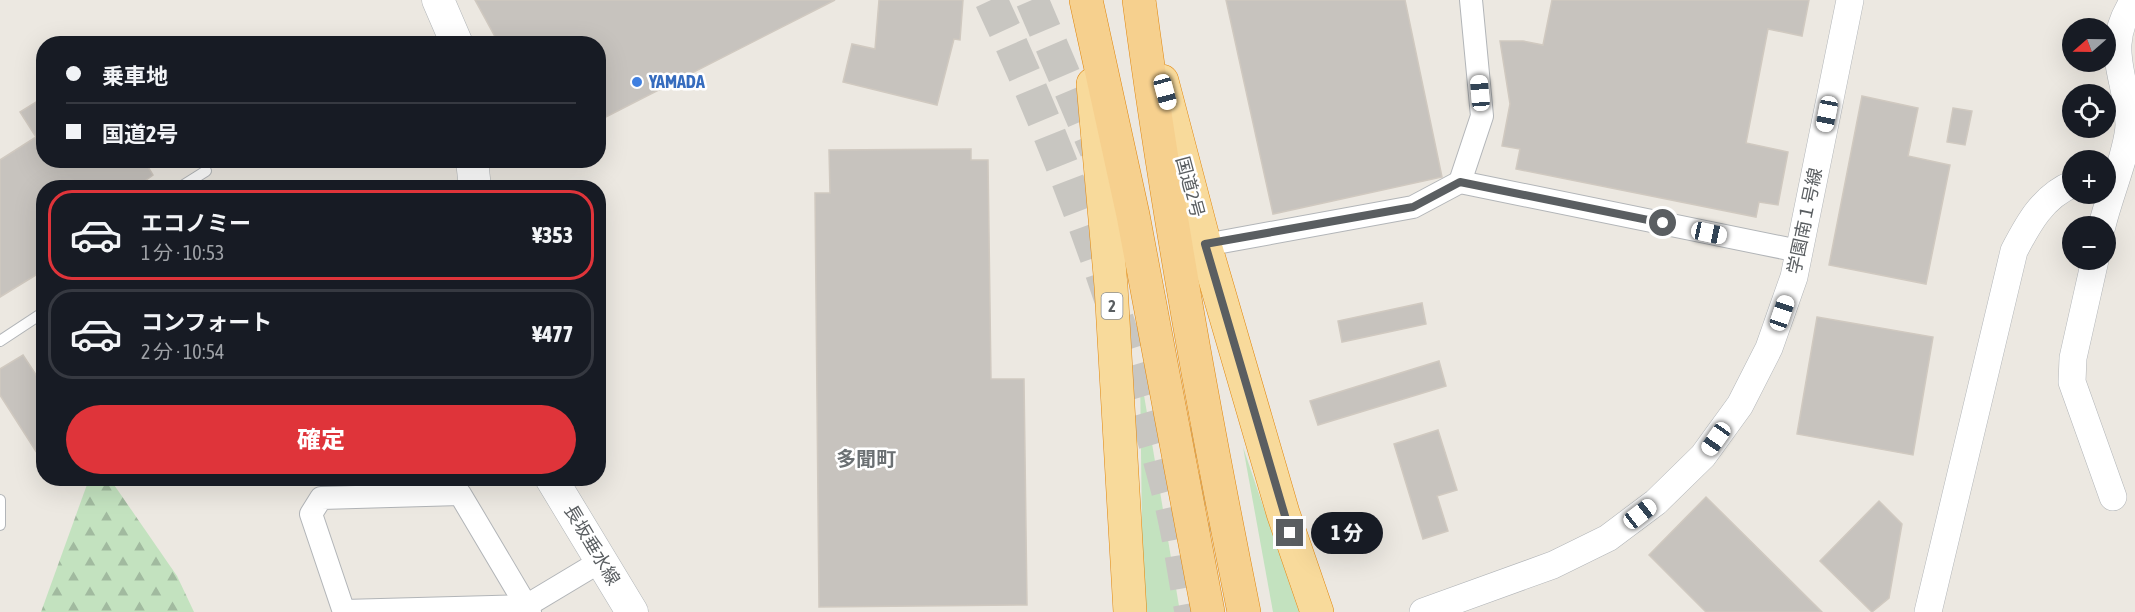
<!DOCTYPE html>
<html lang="ja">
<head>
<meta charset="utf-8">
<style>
  :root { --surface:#171b24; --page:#20242c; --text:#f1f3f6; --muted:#9ea1a6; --line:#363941; --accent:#df343a }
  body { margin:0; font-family:"Asap Condensed","Noto Sans JP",sans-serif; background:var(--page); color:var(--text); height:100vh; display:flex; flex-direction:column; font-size:22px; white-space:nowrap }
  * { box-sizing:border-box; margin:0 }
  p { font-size:20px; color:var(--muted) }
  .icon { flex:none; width:33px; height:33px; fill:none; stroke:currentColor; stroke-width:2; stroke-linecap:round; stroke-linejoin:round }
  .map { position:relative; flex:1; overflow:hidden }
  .side { position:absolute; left:36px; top:180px; width:570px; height:306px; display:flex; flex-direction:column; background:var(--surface); border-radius:24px; box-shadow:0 6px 24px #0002 }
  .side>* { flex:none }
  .guide { position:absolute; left:36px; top:36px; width:570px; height:132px; border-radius:24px; box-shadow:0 6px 24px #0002; display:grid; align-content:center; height:132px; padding:0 30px; background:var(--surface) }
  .needle { width:39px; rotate:250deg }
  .tools { position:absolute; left:2062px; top:18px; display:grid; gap:12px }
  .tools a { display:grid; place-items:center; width:54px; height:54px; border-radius:50%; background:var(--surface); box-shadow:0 6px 24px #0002; font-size:30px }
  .end { position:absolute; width:27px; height:27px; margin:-14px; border:8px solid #5a5e61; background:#fff; box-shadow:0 0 0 3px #fff }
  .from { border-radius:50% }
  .bubble { position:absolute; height:42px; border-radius:21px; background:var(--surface); box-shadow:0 6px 24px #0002; font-size:20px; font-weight:800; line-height:42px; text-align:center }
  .car { position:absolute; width:18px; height:36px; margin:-18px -9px; border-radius:8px; box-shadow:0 0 4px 2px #0007; background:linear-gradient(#fff 24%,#345 0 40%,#fff 0 76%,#345 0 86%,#fff 0) }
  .guide b { display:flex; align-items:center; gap:21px; height:57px; font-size:22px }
  .guide b+b { border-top:2px solid var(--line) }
  .guide i { width:15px; height:15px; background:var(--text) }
  ul { padding:10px 0 0; list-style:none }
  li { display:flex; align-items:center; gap:18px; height:90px; margin:0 12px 9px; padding:0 18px; border:3px solid var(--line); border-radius:24px }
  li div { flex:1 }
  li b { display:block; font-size:22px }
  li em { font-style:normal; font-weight:800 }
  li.on { border-color:var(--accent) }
  li>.icon { width:54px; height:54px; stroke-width:1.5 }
  .cta { display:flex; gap:12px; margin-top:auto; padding:12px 30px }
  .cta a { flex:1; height:69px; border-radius:36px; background:var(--accent); color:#fff; font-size:24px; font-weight:800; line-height:69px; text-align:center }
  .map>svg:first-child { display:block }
  .grass { fill:#c3e2bf }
  .forest { fill:url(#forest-firs) }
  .building { fill:#c7c3be; stroke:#d0c9c0; stroke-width:1.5 }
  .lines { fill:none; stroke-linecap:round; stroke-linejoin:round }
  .motorway-tunnel { stroke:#c8c6c1; stroke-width:33; stroke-dasharray:33 16; stroke-linecap:butt }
  .service-casing { stroke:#b2b5b8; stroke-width:12 }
  .minor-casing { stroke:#b2b5b8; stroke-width:24 }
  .tertiary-casing { stroke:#b2b5b8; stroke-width:28 }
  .secondary-casing { stroke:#b1b5b8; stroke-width:33 }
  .trunk-casing { stroke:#e0860d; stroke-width:34 }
  .motorway-casing { stroke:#e0860d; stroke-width:34 }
  .service { stroke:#fff; stroke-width:10 }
  .minor { stroke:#fff; stroke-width:22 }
  .tertiary { stroke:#fff; stroke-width:27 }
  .secondary { stroke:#fff; stroke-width:32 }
  .trunk { stroke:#f8da9b; stroke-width:33 }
  .motorway { stroke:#f6d08e; stroke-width:33 }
  .route { stroke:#5a5e61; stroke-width:8 }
  .shop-dot { fill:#3f7fe0; stroke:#fff; stroke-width:2 }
  .labels { text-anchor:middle; stroke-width:5; stroke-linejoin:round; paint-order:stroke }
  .shield { fill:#fff; stroke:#8c8e90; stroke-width:1.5 }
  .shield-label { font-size:16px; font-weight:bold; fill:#5a5e61 }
  .shop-label { font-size:18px; font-weight:bold; fill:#366cbe; stroke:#fff; text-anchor:start }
  .street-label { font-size:18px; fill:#5a5e61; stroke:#fff }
  .neighbourhood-label { font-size:20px; font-weight:bold; fill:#6b7073; stroke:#fff }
</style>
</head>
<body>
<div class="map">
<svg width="2135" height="612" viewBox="0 0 2135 612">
  <defs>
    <pattern id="forest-firs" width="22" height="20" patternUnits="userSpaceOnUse" patternTransform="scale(1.5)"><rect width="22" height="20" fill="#c3e2bf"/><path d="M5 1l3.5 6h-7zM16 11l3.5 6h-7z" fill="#a1ba9f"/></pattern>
  </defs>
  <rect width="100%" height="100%" fill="#ece8e1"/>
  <!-- grass -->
  <g class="grass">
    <polygon points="1140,371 1180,612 1143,612"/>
    <polygon points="1243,447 1299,612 1273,612"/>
  </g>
  <!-- forest -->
  <polygon class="forest" points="89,479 110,479 177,576 194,612 41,612"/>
  <!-- building -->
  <g class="building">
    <polygon points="475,0 835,0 598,121 598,44 499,44"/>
    <polygon points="879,0 963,0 960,40 954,39 937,105 843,82 852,44 875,49"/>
    <polygon points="1226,0 1405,0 1442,177 1273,214"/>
    <polygon points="1552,0 1809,0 1802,36 1768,29 1746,143 1788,152 1778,205 1759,202 1756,217 1516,169 1520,149 1502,146 1510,104 1500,41 1523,41 1543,45"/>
    <polygon points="1862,96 1918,108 1908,156 1950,165 1926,284 1829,265"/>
    <polygon points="44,97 44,160 144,160 153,175 135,188 44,188 44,270 0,297 0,160 36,137 20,112"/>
    <polygon points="1953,108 1972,111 1965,145 1947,142"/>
    <polygon points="971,149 971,160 988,160 991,379 1024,379 1027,605 819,607 815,193 830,193 829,150"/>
    <polygon points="1422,303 1426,324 1342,342 1338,321"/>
    <polygon points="1817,317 1933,337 1913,455 1797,434"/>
    <polygon points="23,355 44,387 44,464 0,395 0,369"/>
    <polygon points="1439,361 1446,386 1318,425 1310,401"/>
    <polygon points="1438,430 1457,490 1437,496 1448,531 1423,539 1394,444"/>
    <polygon points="1706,497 1822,612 1706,612 1649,555"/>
    <polygon points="1879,501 1902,524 1889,598 1872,612 1820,561"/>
  </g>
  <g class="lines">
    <!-- motorway-tunnel -->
    <g class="motorway-tunnel">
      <path d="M991,0C1066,161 1126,328 1170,500C1179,537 1184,575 1191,612"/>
      <polyline points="1032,0 1096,150"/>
      <polyline points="1186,427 1212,532"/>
    </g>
    <!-- service casing -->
    <g class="service-casing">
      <g id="service">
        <polyline points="179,188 206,171"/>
        <polyline points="0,341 44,312"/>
        <polyline points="0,500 0,525"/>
      </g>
    </g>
    <!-- minor casing -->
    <g class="minor-casing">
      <g id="minor">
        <polyline points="1460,182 1482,116 1471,0"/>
        <polyline points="1205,245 1413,207 1460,182 1799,251"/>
        <polyline points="344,611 526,606 601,561"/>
        <polyline points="344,612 311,514 321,498 460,494 530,612"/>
      </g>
    </g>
    <!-- tertiary casing -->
    <g class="tertiary-casing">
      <g id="tertiary">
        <path d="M2102,226C2108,199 2129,149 2129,124C2127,75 2102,49 2134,0"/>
        <polyline points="2095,260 2073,358 2072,382 2113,497"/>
        <polyline points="1423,612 1553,565 1608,538 1656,502 1703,456 1740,405 1769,348 1794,277 1850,0"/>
        <path d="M1928,612L2014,251C2028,224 2043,196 2073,184"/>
      </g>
    </g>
    <!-- secondary casing -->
    <g class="secondary-casing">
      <g id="secondary">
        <polyline points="438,0 457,44"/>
        <polyline points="472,160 475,188"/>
        <polyline points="551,478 632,612"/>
      </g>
    </g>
    <!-- trunk casing -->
    <g class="trunk-casing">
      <g id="trunk">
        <polyline points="1162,81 1205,245 1283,513 1317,612"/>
        <polyline points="1093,84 1111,286 1130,612"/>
      </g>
    </g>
    <!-- motorway casing -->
    <g class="motorway-casing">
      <g id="motorway">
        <polyline points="1086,0 1133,215 1208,612"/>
        <path d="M1139,0C1166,205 1203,409 1244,612"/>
      </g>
    </g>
    <!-- service -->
    <use href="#service" class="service"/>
    <!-- minor -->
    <use href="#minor" class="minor"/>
    <!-- tertiary -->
    <use href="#tertiary" class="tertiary"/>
    <!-- secondary -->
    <use href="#secondary" class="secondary"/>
    <!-- trunk -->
    <use href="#trunk" class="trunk"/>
    <!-- motorway -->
    <use href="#motorway" class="motorway"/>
  </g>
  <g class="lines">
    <!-- route -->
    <polyline class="route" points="1290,533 1205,244 1413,207 1460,182 1663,223"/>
  </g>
  <!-- markers -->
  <circle class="shop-dot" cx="637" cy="82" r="6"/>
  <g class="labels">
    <!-- shield labels -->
    <rect class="shield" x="1101.5" y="293" width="21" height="26" rx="4.5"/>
    <g class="shield-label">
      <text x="1112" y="312">2</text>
    </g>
    <!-- shop labels -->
    <g class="shop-label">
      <text x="649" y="88">YAMADA</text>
    </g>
    <!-- street labels -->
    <g class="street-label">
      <text transform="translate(1190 187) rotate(75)" y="6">国道2号</text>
      <text transform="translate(1805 221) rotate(-78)" y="6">学園南１号線</text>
      <text transform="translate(592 545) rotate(59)" y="6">長坂垂水線</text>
    </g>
    <!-- neighbourhood labels -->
    <g class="neighbourhood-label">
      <text x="866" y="466">多聞町</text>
    </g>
  </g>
</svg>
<div class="tools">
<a><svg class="needle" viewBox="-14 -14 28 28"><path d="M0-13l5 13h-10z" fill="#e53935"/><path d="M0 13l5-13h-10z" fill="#9ea1a6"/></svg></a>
<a><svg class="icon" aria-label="locate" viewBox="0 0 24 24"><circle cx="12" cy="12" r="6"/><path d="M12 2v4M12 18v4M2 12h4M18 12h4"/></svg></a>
<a>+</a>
<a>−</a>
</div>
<i class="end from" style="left:1663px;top:223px"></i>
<i class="end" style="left:1290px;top:533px"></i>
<div class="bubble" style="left:1311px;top:512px;width:72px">1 分</div>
<i class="car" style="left:1165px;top:92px;rotate:165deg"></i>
<i class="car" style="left:1480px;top:93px;rotate:355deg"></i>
<i class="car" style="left:1827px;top:114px;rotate:191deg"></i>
<i class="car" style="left:1709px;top:233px;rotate:102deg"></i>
<i class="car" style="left:1782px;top:313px;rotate:19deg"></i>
<i class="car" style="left:1716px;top:439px;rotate:215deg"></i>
<i class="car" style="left:1640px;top:514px;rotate:52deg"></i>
<div class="guide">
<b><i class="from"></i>乗車地</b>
<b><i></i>国道2号</b>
</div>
<section class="side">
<ul>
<li class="on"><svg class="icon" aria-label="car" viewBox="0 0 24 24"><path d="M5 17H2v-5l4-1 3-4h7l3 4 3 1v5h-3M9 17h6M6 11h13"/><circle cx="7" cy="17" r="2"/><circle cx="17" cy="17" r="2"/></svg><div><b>エコノミー</b><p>1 分 · 10:53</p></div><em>¥353</em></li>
<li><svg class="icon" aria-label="car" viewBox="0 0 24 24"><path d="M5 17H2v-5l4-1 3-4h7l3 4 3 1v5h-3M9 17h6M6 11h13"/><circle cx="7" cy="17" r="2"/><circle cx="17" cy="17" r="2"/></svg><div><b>コンフォート</b><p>2 分 · 10:54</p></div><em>¥477</em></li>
</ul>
<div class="cta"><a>確定</a></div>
</section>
</div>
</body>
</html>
